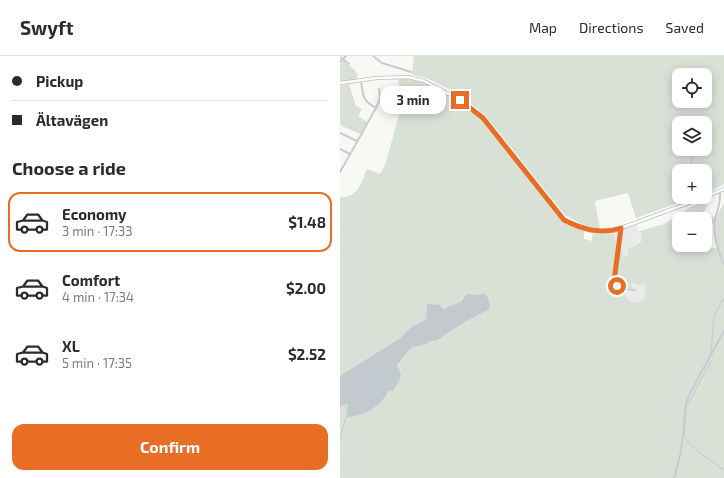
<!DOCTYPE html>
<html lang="en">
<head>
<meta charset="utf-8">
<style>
  :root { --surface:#fff; --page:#f7f7f7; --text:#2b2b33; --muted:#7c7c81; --line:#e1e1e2; --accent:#e86e25 }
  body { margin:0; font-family:"Exo 2",sans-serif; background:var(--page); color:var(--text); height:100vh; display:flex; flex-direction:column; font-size:15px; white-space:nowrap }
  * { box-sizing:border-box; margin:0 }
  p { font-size:13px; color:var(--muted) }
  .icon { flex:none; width:22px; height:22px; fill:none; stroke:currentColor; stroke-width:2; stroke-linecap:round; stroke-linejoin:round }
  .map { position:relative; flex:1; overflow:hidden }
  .details { display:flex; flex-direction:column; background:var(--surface); width:340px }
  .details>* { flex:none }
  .banner { display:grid; align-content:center; height:88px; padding:0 12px; background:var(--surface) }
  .tools { position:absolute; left:332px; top:12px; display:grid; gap:8px }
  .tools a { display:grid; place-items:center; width:40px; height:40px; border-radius:8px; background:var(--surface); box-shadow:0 2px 10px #0003; font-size:20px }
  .end { position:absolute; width:18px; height:18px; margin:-9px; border:5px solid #e86e25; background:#fff; box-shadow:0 0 0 2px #fff }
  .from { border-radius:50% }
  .bubble { position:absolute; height:28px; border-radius:12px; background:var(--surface); box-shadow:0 2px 10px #0003; font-size:13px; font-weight:700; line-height:28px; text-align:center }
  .banner b { display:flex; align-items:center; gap:14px; height:38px; font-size:15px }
  .banner b+b { border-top:1px solid var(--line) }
  .banner i { width:10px; height:10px; background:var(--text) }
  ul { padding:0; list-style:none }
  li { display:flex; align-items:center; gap:12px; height:60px; margin:0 8px 6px; padding:0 4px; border:2px solid transparent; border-radius:12px }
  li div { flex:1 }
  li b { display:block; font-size:15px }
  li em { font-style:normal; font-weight:700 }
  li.selected { border-color:var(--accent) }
  li>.icon { width:36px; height:36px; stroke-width:1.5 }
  h2 { padding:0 12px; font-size:18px; line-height:48px }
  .cta { display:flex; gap:8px; margin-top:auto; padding:8px 12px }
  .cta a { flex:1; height:46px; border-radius:12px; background:var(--accent); color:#fff; font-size:16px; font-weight:700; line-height:46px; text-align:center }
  header { display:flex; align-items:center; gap:24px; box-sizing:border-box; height:56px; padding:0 20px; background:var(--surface); border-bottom:1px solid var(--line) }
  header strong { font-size:19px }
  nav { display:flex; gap:22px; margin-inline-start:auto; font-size:14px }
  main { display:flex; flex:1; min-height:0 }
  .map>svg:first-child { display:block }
  .built { fill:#e9eae9 }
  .green { fill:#d9e0d6; fill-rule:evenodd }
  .water { fill:#c2cad0 }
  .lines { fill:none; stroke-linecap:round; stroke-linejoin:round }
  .stream { stroke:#c2cad0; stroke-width:1 }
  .secondary-casing { stroke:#babec3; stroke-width:4 }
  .street { stroke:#c8cbcf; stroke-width:2 }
  .secondary { stroke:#fff; stroke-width:2.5 }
  .route { stroke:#e86e25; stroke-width:5 }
</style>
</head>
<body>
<header>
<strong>Swyft</strong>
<nav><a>Map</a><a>Directions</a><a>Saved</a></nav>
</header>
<main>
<section class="details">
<div class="banner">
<b><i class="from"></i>Pickup</b>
<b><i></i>Ältavägen</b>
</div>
<h2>Choose a ride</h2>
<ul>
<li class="selected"><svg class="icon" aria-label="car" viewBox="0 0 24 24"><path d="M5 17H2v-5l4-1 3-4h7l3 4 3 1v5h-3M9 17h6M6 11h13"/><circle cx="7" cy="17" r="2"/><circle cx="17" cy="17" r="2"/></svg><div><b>Economy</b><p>3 min · 17:33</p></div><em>$1.48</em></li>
<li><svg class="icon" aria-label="car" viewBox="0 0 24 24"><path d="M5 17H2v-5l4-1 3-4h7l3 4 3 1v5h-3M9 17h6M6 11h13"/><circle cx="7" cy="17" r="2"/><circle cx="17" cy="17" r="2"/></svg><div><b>Comfort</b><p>4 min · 17:34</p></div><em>$2.00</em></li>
<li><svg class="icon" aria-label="car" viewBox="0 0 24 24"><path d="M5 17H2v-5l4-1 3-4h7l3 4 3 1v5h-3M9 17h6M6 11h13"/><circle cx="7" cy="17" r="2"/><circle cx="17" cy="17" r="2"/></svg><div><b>XL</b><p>5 min · 17:35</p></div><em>$2.52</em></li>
</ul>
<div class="cta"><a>Confirm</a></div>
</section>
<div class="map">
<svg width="384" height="422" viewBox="0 0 384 422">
  <rect width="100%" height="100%" fill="#f8f8f5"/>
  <!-- built -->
  <g class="built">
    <polygon points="297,169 302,184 299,185 289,200 283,201 273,176"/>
    <polygon points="291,227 305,227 305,243 297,246 289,246 283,233"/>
  </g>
  <!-- green -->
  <g class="green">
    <path d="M74,0H384V128L365,138V115H339V141H355L296,162L288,137L255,145L260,173L243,169L225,159L146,60C128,44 95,21 72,19ZM339,19H365V45H339ZM339,67H365V93H339Z"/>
    <polygon points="3,5 14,13 18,19 16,23 0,26 0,9"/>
    <path d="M58,22C90,25 118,42 142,62L223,164L244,175V183L252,185L253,178H274L278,192H281L283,201L289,199L287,192L295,190L302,184L300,175L324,168L351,151L371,142L363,158L375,161L373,168L370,170H365V163H339V189H358L379,193C376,178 373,160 384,148V422H0V350L8,348V350L34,353L61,316L57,311L71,292L86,288L90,285H96L125,266L148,254L144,237L122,242L120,246L103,253L87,248L86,263L71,271L60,282L0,320V141C17,143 22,126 27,113L40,118L45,109L65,38L60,35ZM291,227L298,229L305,227V243L297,246H289L283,233L292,232Z"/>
    <polygon points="9,28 16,50 22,53 18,60 27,66 20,78 0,69 0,30"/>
  </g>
  <!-- water -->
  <path class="water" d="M144,237L148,242L150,250L148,254L125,266L96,285H90L86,288L71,292L57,310C65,321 59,324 53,335L49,334C40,351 27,360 6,361L8,348L0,350V320L60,282L71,271L86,263L87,248L100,249L103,253L120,246L127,238L136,239Z"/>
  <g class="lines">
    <!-- stream -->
    <g class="stream">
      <polyline points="350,110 353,100 358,98"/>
      <polyline points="348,115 349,111"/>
      <polyline points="371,297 374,260 384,242"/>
      <polyline points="347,350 371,305"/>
      <polyline points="346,361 344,382 361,398 384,414"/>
      <polyline points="0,383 6,361"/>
    </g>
    <!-- secondary casing -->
    <g class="secondary-casing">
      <g id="secondary">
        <path d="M0,27L37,22L68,21L84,25L120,44L143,62L224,164C241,172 254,176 273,175L365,141"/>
        <polyline points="365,141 384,133"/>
      </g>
    </g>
    <!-- street -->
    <g class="street">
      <polyline points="33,0 42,7 71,16"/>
      <polyline points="0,1 9,8"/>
      <polyline points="0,6 6,0"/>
      <polyline points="36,52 40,42 39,33"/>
      <polyline points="0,77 17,85"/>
      <polyline points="0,93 10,98"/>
      <path d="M0,116L36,52C22,44 23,40 21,24"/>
      <path d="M380,136C381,146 377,154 375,164C373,179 378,195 384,208"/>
      <polyline points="281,172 274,225 279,232 295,234"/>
      <polyline points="334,422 341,396 346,348 350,337 384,275"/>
    </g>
    <!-- secondary -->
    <use href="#secondary" class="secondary"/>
  </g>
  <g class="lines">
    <!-- route -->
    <path class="route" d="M120,44L143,62L224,164C242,173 260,179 281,172L274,225L277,230"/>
  </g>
</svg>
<div class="tools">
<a><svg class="icon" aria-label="locate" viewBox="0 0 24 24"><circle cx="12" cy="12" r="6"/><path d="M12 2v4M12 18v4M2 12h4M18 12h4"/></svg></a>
<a><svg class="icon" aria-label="layers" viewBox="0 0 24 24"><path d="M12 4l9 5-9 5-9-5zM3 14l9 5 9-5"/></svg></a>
<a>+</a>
<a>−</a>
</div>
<i class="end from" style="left:277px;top:230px"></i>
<i class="end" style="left:120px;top:44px"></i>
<div class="bubble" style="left:40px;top:30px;width:66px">3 min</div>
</div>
</main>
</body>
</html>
